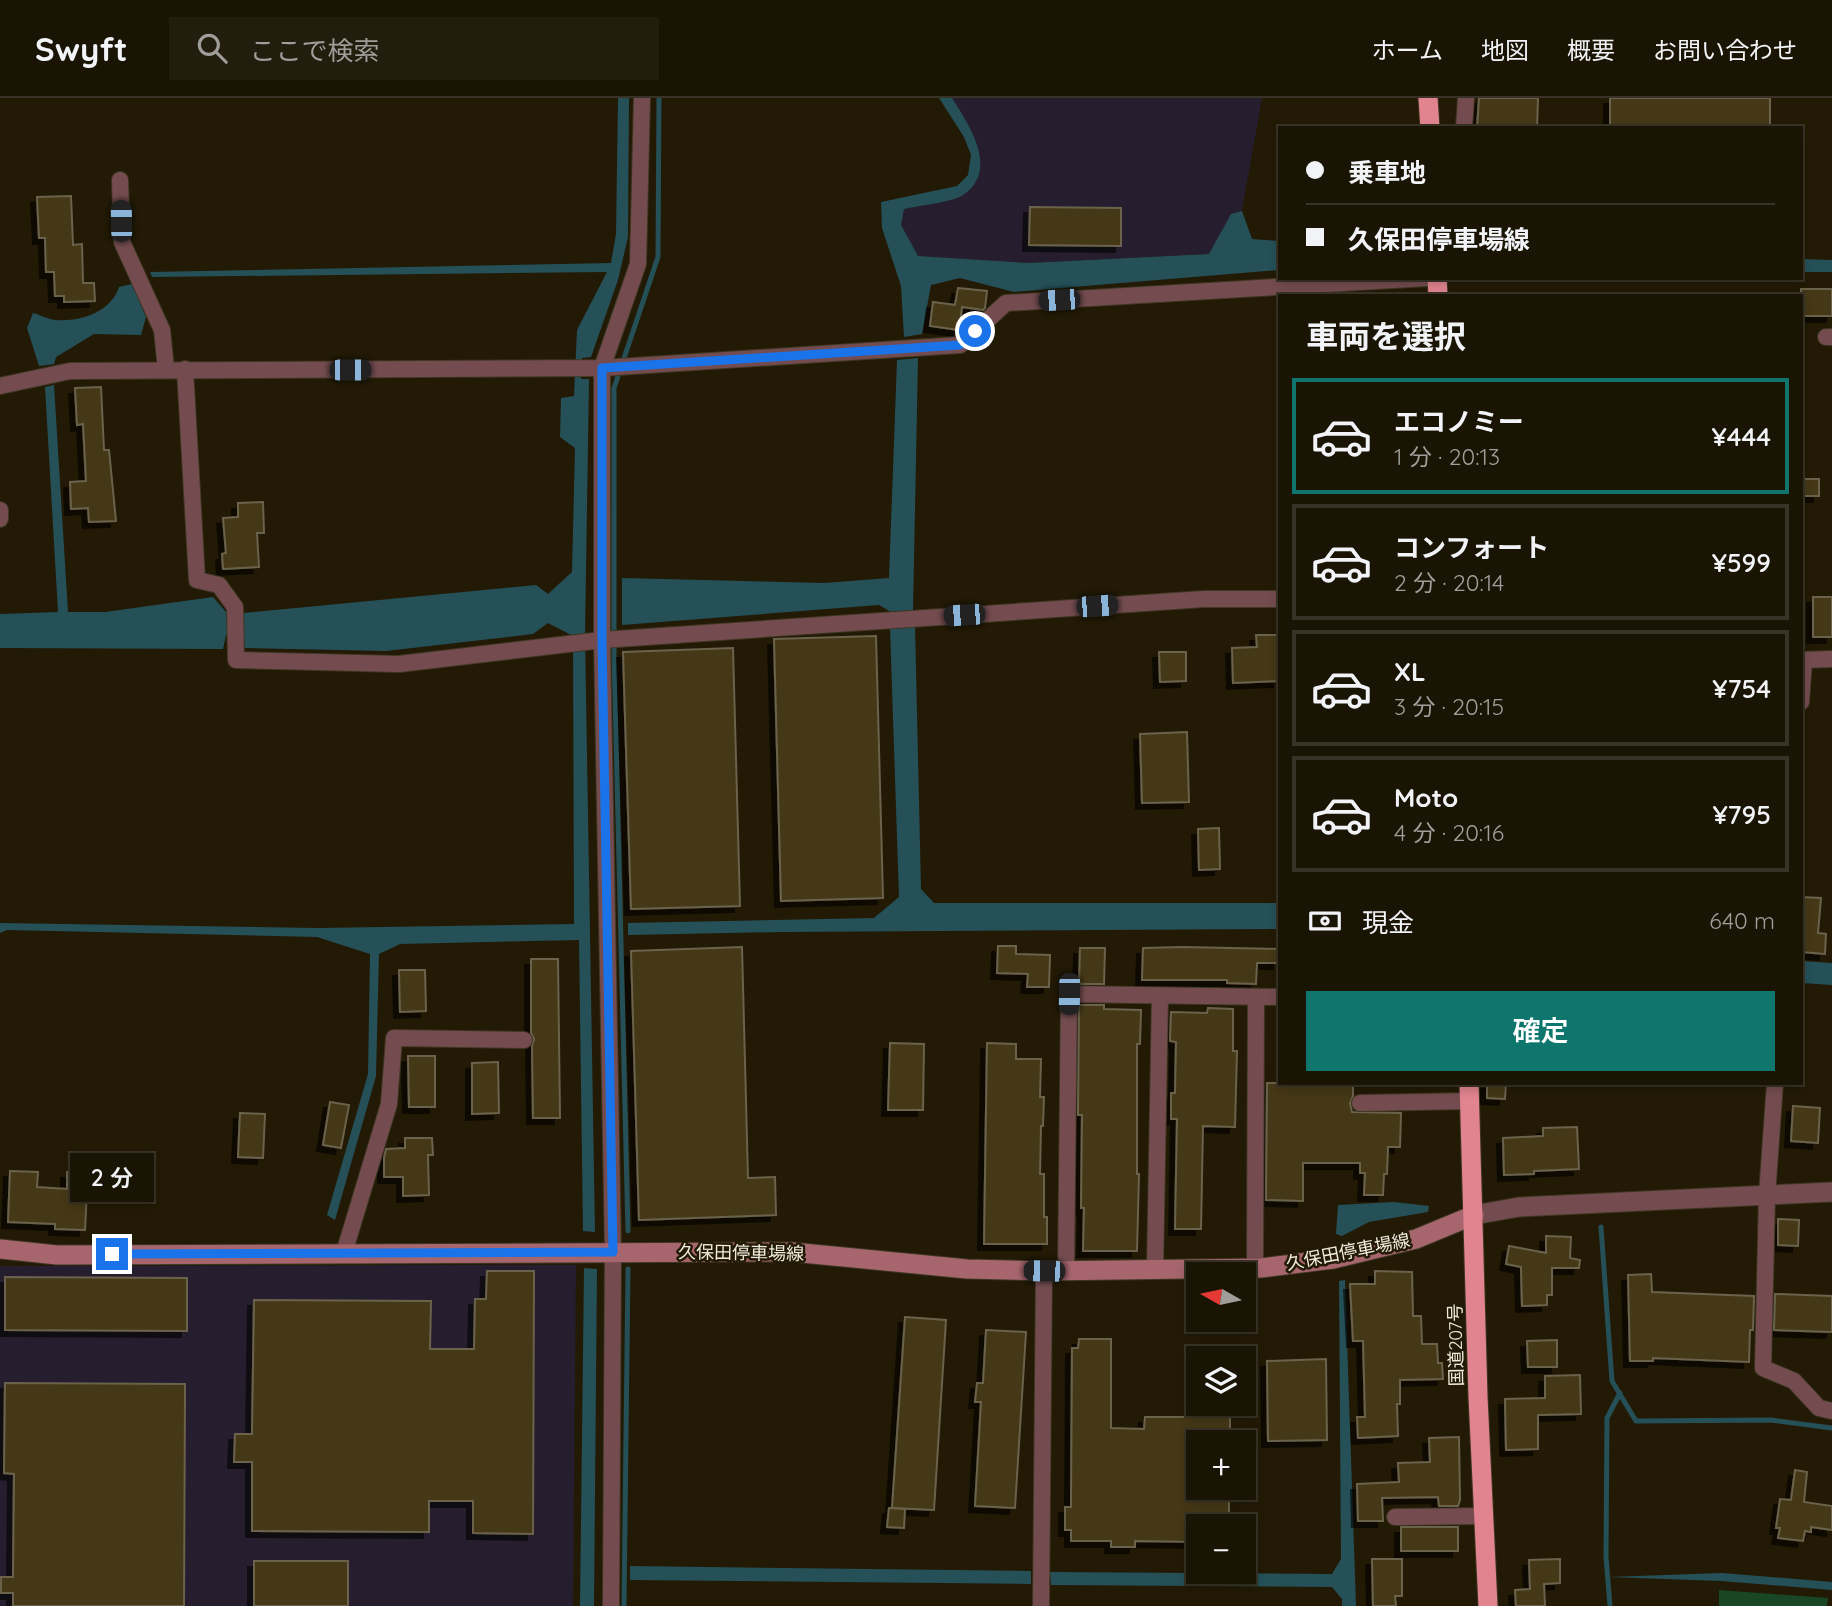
<!DOCTYPE html>
<html lang="ja">
<head>
<meta charset="utf-8">
<style>
  :root { --surface:#1a1404; --page:#231d0e; --text:#f1f3f6; --muted:#9f9e9a; --line:#383326; --accent:#0f766e }
  body { margin:0; font-family:Quicksand,"Noto Sans JP",sans-serif; background:var(--page); color:var(--text); height:100vh; display:flex; flex-direction:column; font-size:26px; white-space:nowrap }
  * { box-sizing:border-box; margin:0 }
  p { font-size:23px; color:var(--muted) }
  .icon { flex:none; width:38px; height:38px; fill:none; stroke:currentColor; stroke-width:2; stroke-linecap:round; stroke-linejoin:round }
  .map { position:relative; flex:1; overflow:hidden }
  .side { position:absolute; left:1278px; top:196px; width:525px; height:791px; display:flex; flex-direction:column; background:var(--surface); border-radius:0px; box-shadow:0 4px 10px #0003,0 0 0 2px var(--line) }
  .side>* { flex:none }
  .hud { position:absolute; left:1278px; top:28px; width:525px; height:154px; border-radius:0px; box-shadow:0 4px 10px #0003,0 0 0 2px var(--line); display:grid; align-content:center; height:154px; padding:0 28px; background:var(--surface) }
  .needle { width:46px; rotate:279deg }
  .buttons { position:absolute; left:1186px; top:1164px; display:grid; gap:14px }
  .buttons a { display:grid; place-items:center; width:70px; height:70px; border-radius:0px; background:var(--surface); box-shadow:0 4px 10px #0003,0 0 0 2px var(--line); font-size:35px }
  .end { position:absolute; width:32px; height:32px; margin:-16px; border:9px solid #1a73e8; background:#fff; box-shadow:0 0 0 4px #fff }
  .from { border-radius:50% }
  .bubble { position:absolute; height:49px; border-radius:0px; background:var(--surface); box-shadow:0 4px 10px #0003,0 0 0 2px var(--line); font-size:23px; font-weight:600; line-height:49px; text-align:center }
  .car { position:absolute; width:21px; height:42px; margin:-21px -10px; border-radius:9px; box-shadow:0 0 5px 2px #0007; background:linear-gradient(#222 24%,#8ab4d8 0 40%,#222 0 76%,#8ab4d8 0 86%,#222 0) }
  .hud b { display:flex; align-items:center; gap:24px; height:66px; font-size:26px }
  .hud b+b { border-top:2px solid var(--line) }
  .hud i { width:18px; height:18px; background:var(--text) }
  ul { padding:0; list-style:none }
  li { display:flex; align-items:center; gap:21px; height:116px; margin:0 14px 10px; padding:0 14px; border:4px solid var(--line); border-radius:0px }
  li div { flex:1 }
  li b { display:block; font-size:26px }
  li em { font-style:normal; font-weight:600 }
  li.active { border-color:var(--accent) }
  li>.icon { width:63px; height:63px; stroke-width:1.5 }
  h2 { padding:0 28px; font-size:32px; line-height:84px }
  .pay { display:flex; align-items:center; gap:18px; height:77px; padding:0 28px; font-size:26px }
  .pay p { margin-inline-start:auto }
  .cta { display:flex; gap:14px; margin-top:auto; padding:14px 28px }
  .cta a { flex:1; height:80px; border-radius:0px; background:var(--accent); color:#fff; font-size:28px; font-weight:600; line-height:80px; text-align:center }
  header { display:flex; align-items:center; gap:42px; box-sizing:border-box; height:98px; padding:0 35px; background:var(--surface); border-bottom:2px solid var(--line) }
  header strong { font-size:33px }
  nav { display:flex; gap:38px; margin-inline-start:auto; font-size:24px }
  .search { width:490px; height:63px; background:var(--page); display:flex; align-items:center; gap:18px; box-sizing:border-box; padding:0 24px; border-radius:0px; color:var(--muted); font-size:26px }
  .map>svg:first-child { display:block }
  .industrial { fill:#261e2e }
  .green { fill:#194624 }
  .water { fill:#255058 }
  .lines { fill:none; stroke-linecap:round; stroke-linejoin:round }
  .stream { stroke:#255058; stroke-width:5 }
  .building { fill:#443718; stroke:#6b624b; stroke-width:2; filter:url(#shadow) }
  .minor-casing { stroke:#3f3723; stroke-width:18 }
  .tertiary-casing { stroke:#3f3723; stroke-width:21 }
  .secondary-casing { stroke:#3f3723; stroke-width:21 }
  .trunk-casing { stroke:#3f3723; stroke-width:21 }
  .minor { stroke:#744c50; stroke-width:16 }
  .tertiary { stroke:#744c50; stroke-width:19 }
  .secondary { stroke:#a7666e; stroke-width:19 }
  .trunk { stroke:#e18490; stroke-width:19 }
  .route { stroke:#1a73e8; stroke-width:9 }
  .labels { text-anchor:middle; stroke-width:5; stroke-linejoin:round; paint-order:stroke }
  .street-label { font-size:18px; fill:#f0ebde; stroke:#221a05 }
</style>
</head>
<body>
<header>
<strong>Swyft</strong>
<div class="search"><svg class="icon" aria-label="search" viewBox="0 0 24 24"><circle cx="10" cy="10" r="6"/><path d="M15 15l6 6"/></svg>ここで検索</div>
<nav><a>ホーム</a><a>地図</a><a>概要</a><a>お問い合わせ</a></nav>
</header>
<div class="map">
<svg width="1832" height="1508" viewBox="0 0 1832 1508">
  <defs>
    <filter id="shadow"><feDropShadow dx="-6" dy="6" stdDeviation="0" flood-color="#0009"/></filter>
  </defs>
  <rect width="100%" height="100%" fill="#221a05"/>
  <!-- industrial -->
  <g class="industrial">
    <polygon points="946,0 1262,0 1235,151 1209,156 1028,165 918,158 902,165 892,108 968,89 976,46"/>
    <polygon points="576,1167 573,1508 0,1508 0,1168"/>
  </g>
  <!-- green -->
  <polygon class="green" points="1719,1492 1828,1500 1827,1508 1719,1508"/>
  <!-- water -->
  <g class="water">
    <polygon points="618,0 629,0 628,139 618,182 591,259 582,260 581,281 589,281 585,537 595,1134 583,1133 579,842 400,846 379,856 376,978 335,1122 327,1117 368,976 370,856 317,839 7,832 0,835 0,825 318,830 574,826 573,538 548,525 533,536 386,553 245,550 243,537 226,537 223,551 0,550 0,516 58,514 45,289 54,287 68,514 105,514 213,499 227,515 227,527 242,527 243,515 536,487 548,496 572,474 575,350 560,339 561,300 574,298 577,232 607,174 152,179 150,174 611,165 616,136"/>
    <path d="M939,0H952C969,27 1000,72 963,97C953,104 917,108 904,111L901,127L918,158L1028,165L1209,156L1231,116L1242,113L1252,141L1279,143V172L1014,194L960,180L931,187L922,236L904,239L901,188L882,130L881,104L957,88L968,77L971,57L964,39Z"/>
    <polygon points="1801,161 1832,162 1832,174 1801,174"/>
    <path d="M132,186L146,219L141,237L94,236L56,259L54,266L39,268L27,230L33,215C40,217 48,221 55,222C81,224 111,214 119,189Z"/>
    <polygon points="918,260 913,512 891,514 879,507 622,527 622,480 824,485 889,480 897,262"/>
    <polygon points="915,527 921,791 934,805 1279,805 1279,831 783,834 628,837 628,825 874,820 899,799 890,530"/>
    <polygon points="1801,863 1832,865 1832,887 1801,885"/>
    <polygon points="1394,1104 1429,1108 1428,1114 1369,1124 1342,1138 1336,1136 1338,1107"/>
    <polygon points="584,1170 597,1171 594,1508 580,1508"/>
    <polygon points="1345,1182 1356,1508 1342,1508 1342,1501 1332,1489 1051,1487 1050,1474 1332,1476 1341,1461 1339,1183"/>
    <polygon points="630,1468 1031,1473 1031,1486 630,1482"/>
    <polygon points="1722,1475 1832,1484 1832,1492 1721,1483 1608,1479"/>
  </g>
  <g class="lines">
    <!-- stream -->
    <g class="stream">
      <polyline points="1601,1129 1612,1283 1636,1323 1771,1322 1832,1330"/>
      <polyline points="628,1133 614,557 614,290 658,159 659,0"/>
      <polyline points="624,1508 628,1171"/>
      <polyline points="1610,1508 1606,1459 1607,1320 1620,1295"/>
    </g>
  </g>
  <!-- building -->
  <g class="building">
    <polygon points="1479,0 1538,0 1537,30 1477,30"/>
    <rect x="1610" y="0" width="160" height="30"/>
    <polygon points="71,98 73,147 82,146 83,185 94,185 95,203 64,204 64,198 55,198 54,174 46,174 45,140 39,140 37,99"/>
    <polygon points="1030,109 1121,110 1121,148 1029,147"/>
    <polygon points="958,190 987,193 985,210 983,212 962,209 959,232 930,228 933,204 955,207"/>
    <rect x="1801" y="191" width="31" height="27"/>
    <polygon points="101,289 104,352 109,352 116,423 89,424 88,410 71,411 70,384 86,383 83,326 77,327 75,290"/>
    <rect x="1801" y="381" width="18" height="17"/>
    <polygon points="263,404 264,435 257,435 259,469 223,471 222,456 226,455 223,420 238,419 238,405"/>
    <rect x="1813" y="499" width="19" height="40"/>
    <polygon points="1256,537 1279,537 1279,583 1233,585 1232,550 1257,549"/>
    <polygon points="876,538 883,800 781,803 774,541"/>
    <polygon points="733,550 740,808 631,811 623,554"/>
    <polygon points="1159,554 1186,554 1186,583 1160,584"/>
    <polygon points="1187,634 1189,704 1142,705 1140,636"/>
    <polygon points="1219,730 1220,771 1199,772 1198,731"/>
    <polygon points="1801,799 1821,800 1818,835 1826,836 1825,856 1801,854"/>
    <polygon points="998,848 1016,848 1016,856 1050,857 1049,889 1027,889 1028,876 997,875"/>
    <polygon points="742,849 748,1080 775,1079 776,1117 639,1122 631,853"/>
    <polygon points="1183,849 1279,851 1279,865 1257,865 1256,886 1227,885 1227,882 1142,882 1143,850"/>
    <polygon points="1080,850 1105,850 1104,886 1079,886"/>
    <polygon points="531,861 558,861 560,1020 533,1020 532,948 534,941 531,935"/>
    <polygon points="399,872 425,872 426,913 400,914"/>
    <polygon points="1079,907 1104,907 1104,911 1141,912 1140,946 1137,946 1137,1076 1139,1076 1137,1153 1083,1153 1084,1110 1081,1110 1082,1017 1078,1017"/>
    <polygon points="1208,910 1233,911 1233,953 1237,953 1235,1029 1203,1028 1201,1131 1175,1131 1177,1021 1171,1021 1171,995 1175,995 1176,944 1170,943 1171,914 1207,915"/>
    <polygon points="890,945 924,946 923,1012 888,1012"/>
    <polygon points="987,945 1016,946 1016,961 1041,961 1040,999 1044,999 1043,1028 1041,1028 1040,1076 1044,1076 1044,1119 1047,1119 1047,1146 984,1146"/>
    <polygon points="408,958 435,958 435,1009 409,1009"/>
    <polygon points="498,964 499,1015 472,1016 472,965"/>
    <polygon points="1267,985 1353,985 1353,998 1350,1005 1352,1014 1401,1015 1400,1049 1388,1049 1387,1076 1384,1076 1383,1097 1364,1097 1365,1075 1360,1075 1360,1065 1303,1065 1303,1103 1266,1102"/>
    <polygon points="1487,985 1506,985 1505,1001 1487,1000"/>
    <polygon points="330,1004 349,1007 341,1050 323,1047"/>
    <polygon points="1793,1008 1820,1010 1818,1045 1791,1043"/>
    <polygon points="240,1015 265,1016 263,1060 238,1059"/>
    <polygon points="1577,1029 1579,1071 1534,1073 1534,1076 1504,1077 1503,1040 1543,1038 1543,1030"/>
    <polygon points="405,1040 432,1040 433,1057 428,1057 429,1097 403,1098 403,1079 384,1079 384,1060 386,1051 405,1050"/>
    <polygon points="10,1073 38,1074 37,1089 67,1091 67,1074 88,1074 85,1132 55,1131 55,1126 8,1124"/>
    <polygon points="1778,1121 1799,1122 1798,1148 1778,1147"/>
    <polygon points="1546,1138 1571,1139 1570,1160 1580,1162 1579,1170 1552,1170 1552,1197 1547,1197 1547,1207 1522,1208 1521,1169 1506,1166 1509,1148 1546,1155"/>
    <polygon points="487,1173 534,1173 533,1436 473,1435 473,1403 429,1403 429,1434 252,1433 252,1364 234,1364 235,1336 252,1336 254,1202 431,1203 430,1251 474,1251 475,1201 486,1201"/>
    <polygon points="1375,1173 1412,1174 1413,1218 1421,1218 1422,1246 1437,1246 1438,1265 1442,1265 1443,1281 1400,1282 1400,1306 1397,1306 1398,1338 1358,1340 1357,1319 1365,1319 1363,1243 1353,1243 1350,1186 1375,1186"/>
    <polygon points="1651,1176 1652,1194 1754,1198 1753,1232 1750,1232 1749,1264 1653,1260 1653,1263 1630,1263 1628,1177"/>
    <polygon points="5,1179 187,1180 187,1233 5,1232"/>
    <polygon points="1775,1196 1832,1198 1832,1234 1774,1232"/>
    <polygon points="905,1219 946,1222 934,1412 892,1410"/>
    <polygon points="986,1232 1026,1234 1015,1410 975,1408 981,1304 975,1304 977,1285 983,1285"/>
    <polygon points="1079,1241 1111,1241 1111,1330 1144,1331 1145,1319 1230,1319 1230,1344 1199,1344 1199,1390 1229,1390 1229,1428 1199,1428 1199,1444 1135,1443 1135,1449 1111,1449 1111,1443 1071,1443 1071,1432 1065,1432 1065,1409 1071,1409 1072,1250 1078,1250"/>
    <polygon points="1557,1242 1557,1269 1528,1269 1527,1243"/>
    <polygon points="1326,1261 1327,1342 1268,1343 1267,1263"/>
    <polygon points="1580,1277 1581,1316 1538,1317 1538,1351 1506,1352 1505,1301 1545,1300 1545,1278"/>
    <polygon points="5,1285 185,1286 184,1508 13,1508 13,1495 1,1495 1,1479 13,1479 14,1376 4,1375"/>
    <polygon points="1459,1339 1460,1402 1458,1408 1439,1408 1438,1399 1382,1400 1383,1423 1358,1423 1357,1386 1399,1384 1398,1365 1430,1364 1429,1340"/>
    <polygon points="1795,1372 1807,1374 1804,1404 1832,1408 1832,1432 1811,1429 1811,1434 1805,1433 1803,1443 1778,1440 1780,1430 1776,1430 1780,1401 1791,1402"/>
    <polygon points="889,1410 905,1411 904,1430 887,1429"/>
    <rect x="1401" y="1429" width="57" height="24"/>
    <polygon points="1372,1461 1402,1461 1402,1498 1395,1498 1396,1508 1373,1508"/>
    <polygon points="1560,1461 1560,1485 1544,1486 1545,1508 1516,1508 1515,1492 1530,1491 1529,1462"/>
    <rect x="254" y="1463" width="94" height="45"/>
  </g>
  <g class="lines">
    <!-- minor casing -->
    <g class="minor-casing">
      <g id="minor">
        <polyline points="1464,30 1466,0"/>
        <polyline points="120,82 122,144 162,232 166,271"/>
        <polyline points="1826,239 1832,239"/>
        <polyline points="185,271 197,482 219,487 235,509 236,562 399,566 602,542 1204,501 1279,501"/>
        <polyline points="0,288 70,273 602,270 960,247 1006,205 1427,180"/>
        <polyline points="0,412 0,421"/>
        <polyline points="1801,562 1832,561"/>
        <polyline points="1801,604 1804,562"/>
        <polyline points="1775,985 1767,1097 1763,1270 1794,1283 1819,1310 1832,1313"/>
        <polyline points="1360,1005 1470,1003"/>
        <polyline points="344,1155 389,1006 394,940 524,942"/>
        <polyline points="1255,1170 1256,899"/>
        <polyline points="1155,1171 1160,898"/>
        <polyline points="1066,1173 1069,896 1279,899"/>
        <polyline points="1395,1419 1484,1418"/>
        <polyline points="611,1508 613,1154 602,542 602,270 638,166 642,0"/>
        <polyline points="1041,1508 1044,1173"/>
      </g>
    </g>
    <!-- tertiary casing -->
    <g class="tertiary-casing">
      <polyline id="tertiary" points="1474,1117 1519,1109 1832,1094"/>
    </g>
    <!-- secondary casing -->
    <g class="secondary-casing">
      <polyline id="secondary" points="0,1151 57,1157 792,1154 967,1171 1044,1173 1261,1170 1333,1161 1416,1141 1474,1117"/>
    </g>
    <!-- trunk casing -->
    <g class="trunk-casing">
      <g id="trunk">
        <polyline points="1428,0 1430,30"/>
        <polyline points="1437,180 1438,198"/>
        <polyline points="1469,985 1478,1299 1488,1508"/>
      </g>
    </g>
    <!-- minor -->
    <use href="#minor" class="minor"/>
    <!-- tertiary -->
    <use href="#tertiary" class="tertiary"/>
    <!-- secondary -->
    <use href="#secondary" class="secondary"/>
    <!-- trunk -->
    <use href="#trunk" class="trunk"/>
  </g>
  <g class="lines">
    <!-- route -->
    <polyline class="route" points="112,1156 613,1154 602,542 602,270 960,247 975,233"/>
  </g>
  <g class="labels">
    <!-- street labels -->
    <g class="street-label">
      <text transform="translate(1348 1154) rotate(-11)" y="6">久保田停車場線</text>
      <text transform="translate(741 1155) rotate(1)" y="6">久保田停車場線</text>
      <text transform="translate(1456 1247) rotate(-91)" y="6">国道207号</text>
    </g>
  </g>
</svg>
<div class="buttons">
<a><svg class="needle" viewBox="-14 -14 28 28"><path d="M0-13l5 13h-10z" fill="#e53935"/><path d="M0 13l5-13h-10z" fill="#9f9e9a"/></svg></a>
<a><svg class="icon" aria-label="layers" viewBox="0 0 24 24"><path d="M12 4l9 5-9 5-9-5zM3 14l9 5 9-5"/></svg></a>
<a>+</a>
<a>−</a>
</div>
<i class="end from" style="left:975px;top:233px"></i>
<i class="end" style="left:112px;top:1156px"></i>
<div class="bubble" style="left:70px;top:1055px;width:84px">2 分</div>
<i class="car" style="left:121px;top:123px;rotate:359deg"></i>
<i class="car" style="left:1059px;top:202px;rotate:267deg"></i>
<i class="car" style="left:350px;top:272px;rotate:90deg"></i>
<i class="car" style="left:1097px;top:508px;rotate:86deg"></i>
<i class="car" style="left:964px;top:517px;rotate:266deg"></i>
<i class="car" style="left:1069px;top:896px;rotate:181deg"></i>
<i class="car" style="left:1044px;top:1173px;rotate:271deg"></i>
<div class="hud">
<b><i class="from"></i>乗車地</b>
<b><i></i>久保田停車場線</b>
</div>
<section class="side">
<h2>車両を選択</h2>
<ul>
<li class="active"><svg class="icon" aria-label="car" viewBox="0 0 24 24"><path d="M5 17H2v-5l4-1 3-4h7l3 4 3 1v5h-3M9 17h6M6 11h13"/><circle cx="7" cy="17" r="2"/><circle cx="17" cy="17" r="2"/></svg><div><b>エコノミー</b><p>1 分 · 20:13</p></div><em>¥444</em></li>
<li><svg class="icon" aria-label="car" viewBox="0 0 24 24"><path d="M5 17H2v-5l4-1 3-4h7l3 4 3 1v5h-3M9 17h6M6 11h13"/><circle cx="7" cy="17" r="2"/><circle cx="17" cy="17" r="2"/></svg><div><b>コンフォート</b><p>2 分 · 20:14</p></div><em>¥599</em></li>
<li><svg class="icon" aria-label="car" viewBox="0 0 24 24"><path d="M5 17H2v-5l4-1 3-4h7l3 4 3 1v5h-3M9 17h6M6 11h13"/><circle cx="7" cy="17" r="2"/><circle cx="17" cy="17" r="2"/></svg><div><b>XL</b><p>3 分 · 20:15</p></div><em>¥754</em></li>
<li><svg class="icon" aria-label="car" viewBox="0 0 24 24"><path d="M5 17H2v-5l4-1 3-4h7l3 4 3 1v5h-3M9 17h6M6 11h13"/><circle cx="7" cy="17" r="2"/><circle cx="17" cy="17" r="2"/></svg><div><b>Moto</b><p>4 分 · 20:16</p></div><em>¥795</em></li>
</ul>
<div class="pay"><svg class="icon" aria-label="cash" viewBox="0 0 24 24"><path d="M3 7h18v10H3z"/><circle cx="12" cy="12" r="2"/></svg>現金<p>640 m</p></div>
<div class="cta"><a>確定</a></div>
</section>
</div>
</body>
</html>
